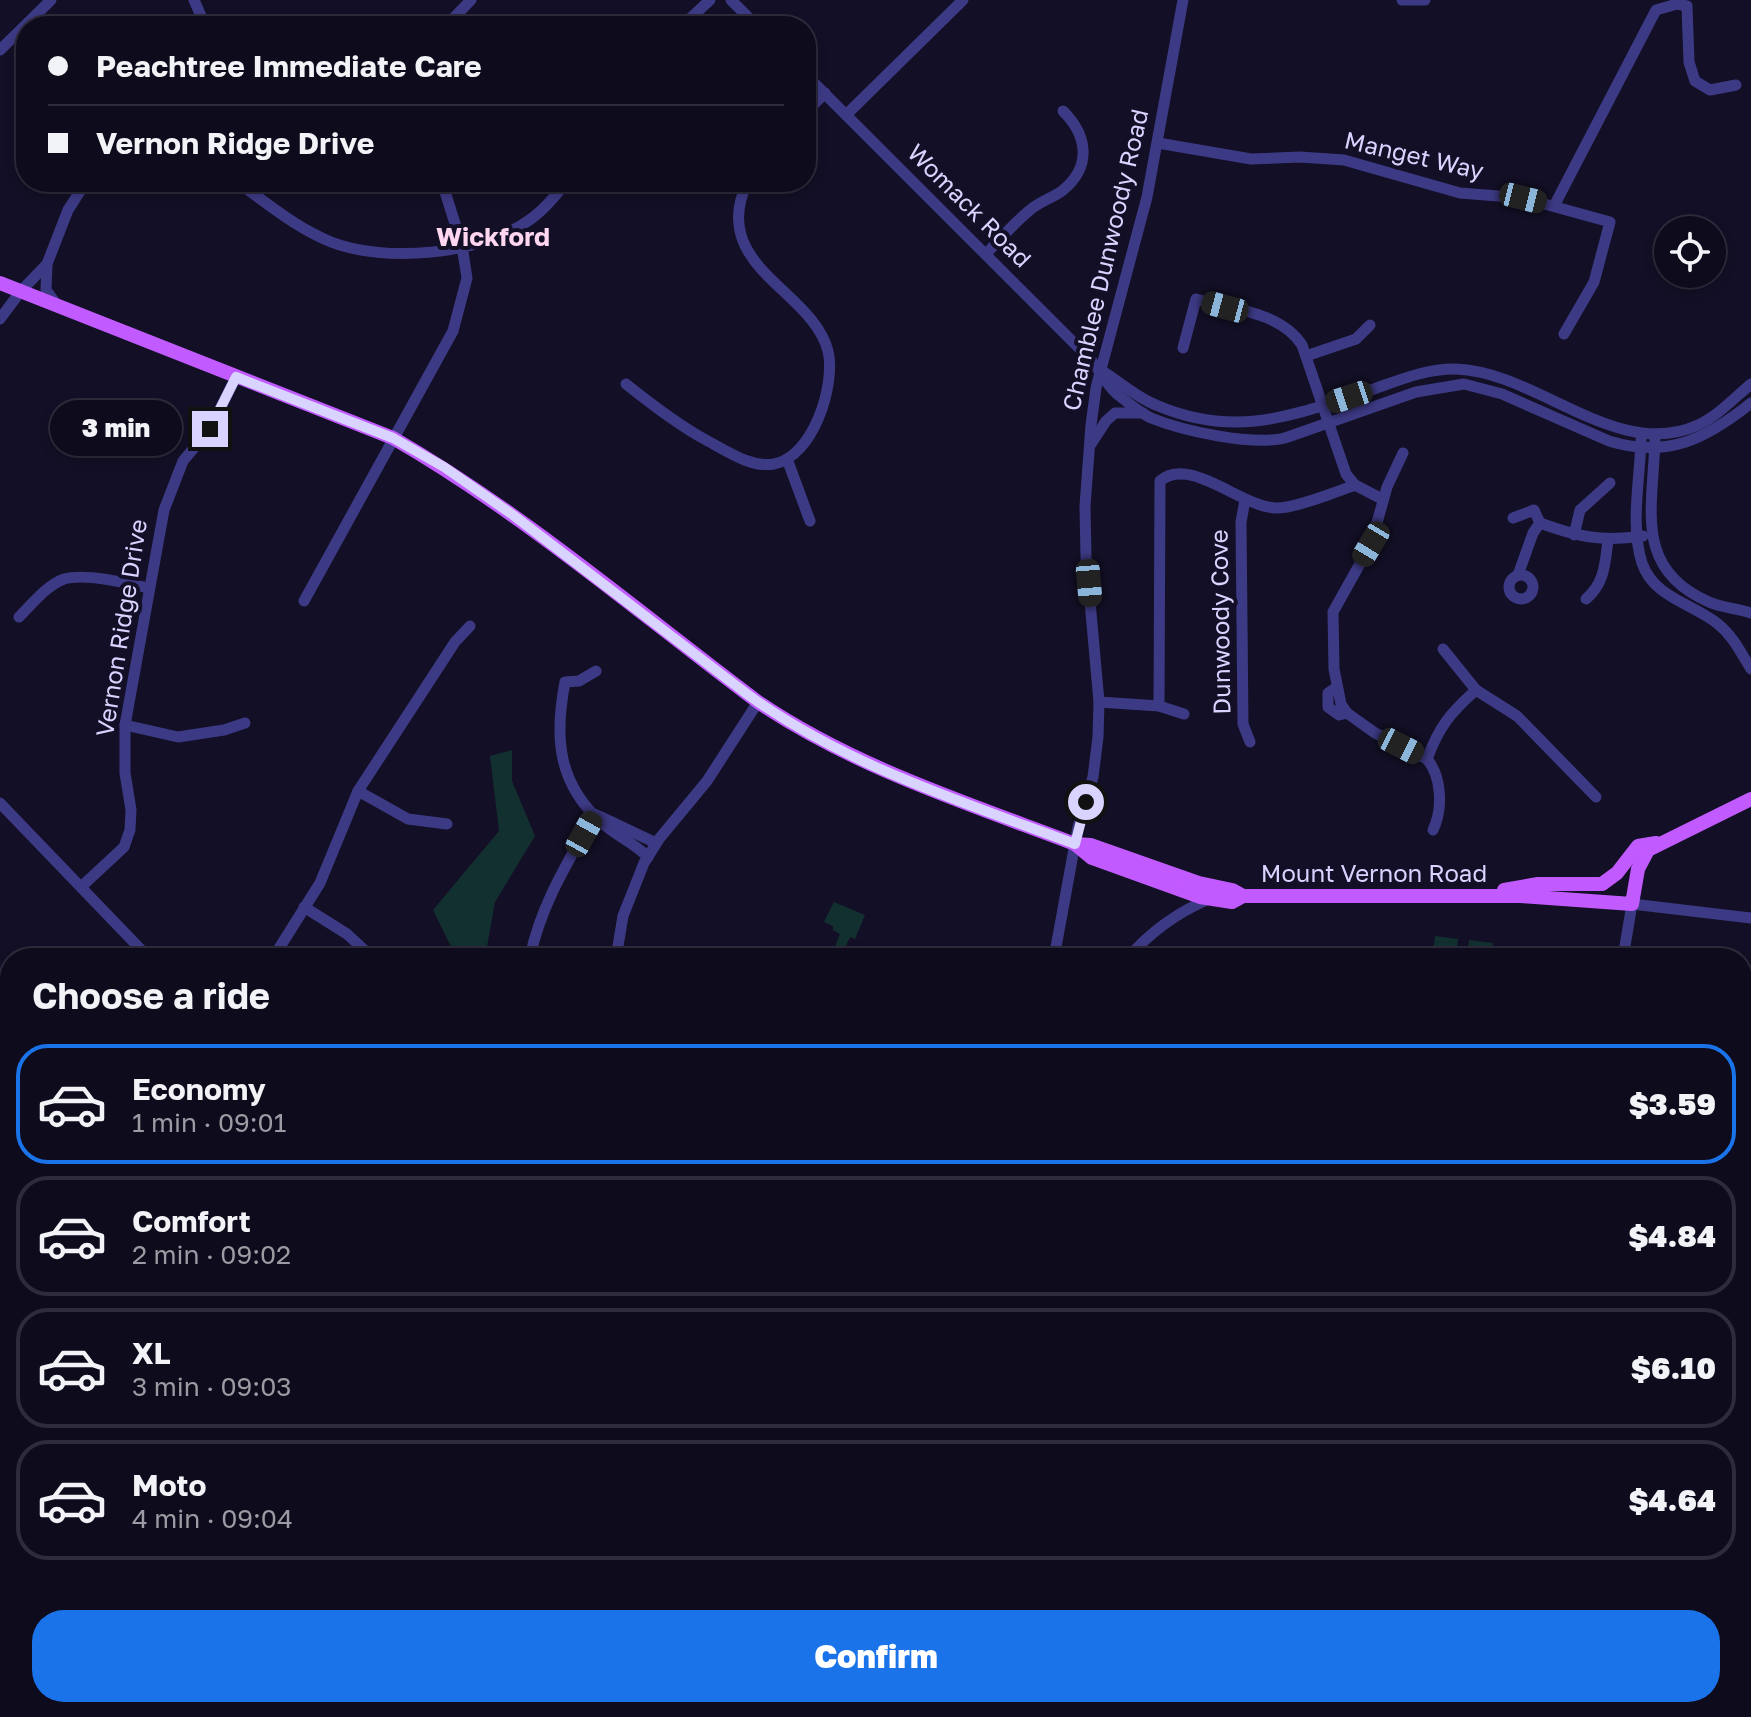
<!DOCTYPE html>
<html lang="en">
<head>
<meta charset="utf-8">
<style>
  :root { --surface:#0e0b1c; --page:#1c1929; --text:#f1f3f6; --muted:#9b9ba3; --line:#2e2b3b; --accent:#1a73e8 }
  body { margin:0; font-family:"Golos Text",sans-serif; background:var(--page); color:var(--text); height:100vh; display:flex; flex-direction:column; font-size:30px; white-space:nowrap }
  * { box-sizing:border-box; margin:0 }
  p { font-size:26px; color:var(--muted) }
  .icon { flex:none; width:44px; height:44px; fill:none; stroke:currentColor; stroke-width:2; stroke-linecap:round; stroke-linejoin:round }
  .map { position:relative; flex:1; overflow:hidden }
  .panel { position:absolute; left:0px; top:948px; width:1752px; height:770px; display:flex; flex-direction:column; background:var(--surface); border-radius:32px 32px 0 0; box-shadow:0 4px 12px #0003,0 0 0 2px var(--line) }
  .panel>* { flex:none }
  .top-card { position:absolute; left:16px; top:16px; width:800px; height:176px; border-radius:32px; box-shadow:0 4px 12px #0003,0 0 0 2px var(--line); display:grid; align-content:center; height:176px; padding:0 32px; background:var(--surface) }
  .buttons { position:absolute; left:1654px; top:216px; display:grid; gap:16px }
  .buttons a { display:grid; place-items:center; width:72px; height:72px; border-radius:50%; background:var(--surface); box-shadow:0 4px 12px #0003,0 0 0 2px var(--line); font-size:40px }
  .end { position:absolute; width:36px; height:36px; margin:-18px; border:10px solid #d9d4ff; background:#111; box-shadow:0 0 0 4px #111 }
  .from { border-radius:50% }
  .bubble { position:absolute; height:56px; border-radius:28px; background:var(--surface); box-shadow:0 4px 12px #0003,0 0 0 2px var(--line); font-size:26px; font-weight:800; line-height:56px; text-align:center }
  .car { position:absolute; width:24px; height:48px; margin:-24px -12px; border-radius:10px; box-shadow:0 0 6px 2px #0007; background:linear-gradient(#222 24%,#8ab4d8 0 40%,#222 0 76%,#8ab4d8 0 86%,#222 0) }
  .top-card b { display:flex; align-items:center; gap:28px; height:76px; font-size:30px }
  .top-card b+b { border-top:2px solid var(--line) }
  .top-card i { width:20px; height:20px; background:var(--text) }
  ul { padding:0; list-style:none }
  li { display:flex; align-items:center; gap:24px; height:120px; margin:0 16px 12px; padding:0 16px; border:4px solid var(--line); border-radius:32px }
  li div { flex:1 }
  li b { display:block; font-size:30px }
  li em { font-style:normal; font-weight:800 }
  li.on { border-color:var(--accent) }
  li>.icon { width:72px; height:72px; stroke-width:1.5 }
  h2 { padding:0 32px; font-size:36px; line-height:96px }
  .primary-button { display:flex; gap:16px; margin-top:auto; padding:16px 32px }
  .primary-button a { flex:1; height:92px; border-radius:32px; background:var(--accent); color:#fff; font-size:32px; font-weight:800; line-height:92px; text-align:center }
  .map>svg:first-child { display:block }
  .green { fill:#12302f }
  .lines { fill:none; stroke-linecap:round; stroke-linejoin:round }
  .stream { stroke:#0c2248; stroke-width:3 }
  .minor { stroke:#3d3a85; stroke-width:11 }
  .major { stroke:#c25bff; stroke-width:14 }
  .route { stroke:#d9d4ff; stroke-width:10 }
  .labels { text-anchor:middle; stroke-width:8; stroke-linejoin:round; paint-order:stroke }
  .street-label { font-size:24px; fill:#d9d4ff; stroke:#130f26 }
  .neighbourhood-label { font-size:26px; font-weight:bold; fill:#ffd6f0; stroke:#130f26 }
</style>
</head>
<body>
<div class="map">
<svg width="1751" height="1717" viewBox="0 0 1751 1717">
  <rect width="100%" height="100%" fill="#130f26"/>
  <!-- green -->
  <g class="green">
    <polygon points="512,750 512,781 535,836 495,902 485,958 453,958 453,951 433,910 499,831 490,756"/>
    <polygon points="834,902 865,915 855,939 850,937 840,958 821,958 818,957 820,950 832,954 840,934 833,930 833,926 824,922"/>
    <polygon points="1435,936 1458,939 1456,958 1432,958"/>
    <polygon points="1469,940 1493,943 1491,958 1467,958"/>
    <polygon points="0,1607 10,1617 10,1708 94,1708 102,1717 0,1717"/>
    <polygon points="521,1708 583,1708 574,1717 512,1717"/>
    <polygon points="783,1708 878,1708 890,1717 790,1717"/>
  </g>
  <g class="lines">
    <!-- stream -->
    <polyline class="stream" points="1475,1717 1479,1708"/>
    <!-- minor -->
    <g class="minor">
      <polyline points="194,0 201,16 202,26"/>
      <polyline points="731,0 757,26"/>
      <polyline points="1402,0 1425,0"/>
      <polyline points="446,26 471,0"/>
      <polyline points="682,26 710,0"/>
      <polyline points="0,50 51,0"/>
      <path d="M806,75L1090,359C1099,369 1106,384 1116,393C1127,402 1139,412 1151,418C1183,431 1252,446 1285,438L1416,392L1464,384L1502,394L1609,441C1667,459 1706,439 1751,403"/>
      <polyline points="806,112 825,93"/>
      <polyline points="846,115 963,0"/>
      <polyline points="1158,143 1251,159 1300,157 1344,160 1460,193 1523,198 1610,222 1594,282 1564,334"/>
      <path d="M237,182C267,203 296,228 331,242C385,263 479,255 528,221C543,211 555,196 567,182"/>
      <polyline points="1554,206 1656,10 1677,4 1687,6 1689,62 1695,81 1710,90 1736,85"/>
      <path d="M986,254C1000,239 1014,223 1030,210C1039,202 1052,198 1062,191C1092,167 1088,136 1063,111"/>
      <polyline points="47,264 46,290 57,305"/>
      <polyline points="0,319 20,292 47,264 68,210 86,182"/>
      <path d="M1183,348L1196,299C1232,309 1281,312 1302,345L1346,474L1355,485L1382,499"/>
      <polyline points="1306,356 1356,339 1370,325"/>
      <path d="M1104,372C1121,383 1138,398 1156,405C1235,439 1291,416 1368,391C1395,382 1426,368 1456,369C1538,372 1617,462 1698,425C1718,416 1735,397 1751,384"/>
      <path d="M626,384C651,404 678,425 706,440C727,451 750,468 774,464C813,457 836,385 828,351C817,307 759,282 743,241C735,220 738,201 748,182"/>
      <path d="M1641,440C1640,479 1630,526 1642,563C1654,598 1692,603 1718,624C1733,636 1741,653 1751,669"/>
      <path d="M1655,440C1653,508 1633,569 1709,602C1722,608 1737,608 1751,613"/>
      <polyline points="1091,444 1106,421 1115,413 1143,413"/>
      <polyline points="1403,453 1387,487 1371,544 1333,612 1334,669 1341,704 1347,713 1375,733 1427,759"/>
      <polyline points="787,459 810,521"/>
      <polyline points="1245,500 1241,522 1243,724 1250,742"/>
      <polyline points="1513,518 1534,510 1540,523"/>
      <path d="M1540,523C1578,537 1603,542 1643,536"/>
      <polyline points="1574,535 1580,510 1610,483"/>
      <circle cx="1521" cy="587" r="12"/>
      <polyline points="1518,575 1533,533 1540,523"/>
      <path d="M1586,599C1605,583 1605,563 1608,540"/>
      <polyline points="304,601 453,331 467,278 462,246 442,182"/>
      <path d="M19,617C32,604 47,585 64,579C85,573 127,583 148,588"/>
      <polyline points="1443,649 1476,690 1517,716 1596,797"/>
      <path d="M596,671L579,681L565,682C554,739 558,784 603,824C617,836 634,843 648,857"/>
      <polyline points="1337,687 1328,693 1328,707 1339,715 1347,713"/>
      <polyline points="1099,702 1159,706 1184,714"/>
      <path d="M1159,706L1160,481C1190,455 1242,508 1277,508C1296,508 1336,492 1355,485"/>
      <polyline points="125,725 178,737 224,730 245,723"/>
      <path d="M1427,759C1439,727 1450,713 1476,690"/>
      <path d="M1427,759C1442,777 1443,809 1433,830"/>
      <polyline points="358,791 408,819 447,824"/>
      <polyline points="0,803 149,958"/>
      <polyline points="599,816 656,843"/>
      <polyline points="81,887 124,847 130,830 131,810 125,773 125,725 164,510 183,461 210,429 236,377"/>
      <polyline points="304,907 347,934 373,958"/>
      <polyline points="273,958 320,883 358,791 455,642 470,626"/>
      <path d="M530,958C540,906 569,860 595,814"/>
      <polyline points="616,958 623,916 644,863 659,839 707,781 758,702"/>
      <polyline points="1054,958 1078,827 1093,777 1098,737 1099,702 1086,557 1085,506 1091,425 1096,388 1147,197 1183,0"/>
      <path d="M1128,958C1151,931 1176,913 1209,899"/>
      <polyline points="1623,958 1632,904 1751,918"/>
      <polyline points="1742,1006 1751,1008"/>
      <polyline points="0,1100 10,1101"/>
      <polyline points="1742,1155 1751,1156"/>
      <polyline points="0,1201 10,1189"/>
      <polyline points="1742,1282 1751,1274"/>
      <polyline points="0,1365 10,1362"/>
      <polyline points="1742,1522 1751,1498"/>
      <polyline points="1742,1541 1751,1550"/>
      <polyline points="228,1708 232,1717"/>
      <polyline points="395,1708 403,1717"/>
      <polyline points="1155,1708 1156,1717"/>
      <polyline points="1636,1708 1643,1717"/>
      <polyline points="622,1717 630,1708"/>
      <polyline points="1378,1717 1381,1708"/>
      <polyline points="1561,1717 1570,1708"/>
    </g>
    <!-- major -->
    <g class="major">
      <path d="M0,283L393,438C523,513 638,612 758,702C854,767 967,803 1075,844L1091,845L1199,883L1232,890L1243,896H1521L1632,904L1638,869L1648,850L1751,799"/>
      <polyline points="1075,844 1092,858 1200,897 1232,902 1243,896"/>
      <polyline points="1504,890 1538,884 1602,884 1617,873 1638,846 1656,843"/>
    </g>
  </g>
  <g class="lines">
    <!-- route -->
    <path class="route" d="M210,429L236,377L393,438L444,467L513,515L747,694C844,765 963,802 1075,844L1086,802"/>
  </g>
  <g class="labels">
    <!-- street labels -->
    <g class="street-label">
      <text transform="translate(1414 156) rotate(13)" y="8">Manget Way</text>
      <text transform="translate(969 206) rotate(45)" y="8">Womack Road</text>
      <text transform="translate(1106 260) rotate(-77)" y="8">Chamblee Dunwoody Road</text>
      <text transform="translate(1221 622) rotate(-91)" y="8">Dunwoody Cove</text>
      <text transform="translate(122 628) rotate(-81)" y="8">Vernon Ridge Drive</text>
      <text x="1374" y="882">Mount Vernon Road</text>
    </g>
    <!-- neighbourhood labels -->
    <g class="neighbourhood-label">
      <text x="493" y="246">Wickford</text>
    </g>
  </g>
</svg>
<div class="buttons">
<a><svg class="icon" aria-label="locate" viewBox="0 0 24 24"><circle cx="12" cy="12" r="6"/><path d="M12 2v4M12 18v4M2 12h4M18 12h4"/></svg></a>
</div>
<i class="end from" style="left:1086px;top:802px"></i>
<i class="end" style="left:210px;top:429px"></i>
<div class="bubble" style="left:50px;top:400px;width:132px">3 min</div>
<i class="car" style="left:1523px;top:198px;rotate:104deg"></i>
<i class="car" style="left:1225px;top:307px;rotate:285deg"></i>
<i class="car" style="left:1349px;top:397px;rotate:252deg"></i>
<i class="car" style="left:1371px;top:544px;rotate:211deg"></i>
<i class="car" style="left:1089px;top:583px;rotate:175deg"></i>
<i class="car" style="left:1401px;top:746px;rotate:117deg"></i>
<i class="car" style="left:584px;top:834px;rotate:29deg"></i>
<div class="top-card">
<b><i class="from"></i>Peachtree Immediate Care</b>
<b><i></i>Vernon Ridge Drive</b>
</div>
<section class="panel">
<h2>Choose a ride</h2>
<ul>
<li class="on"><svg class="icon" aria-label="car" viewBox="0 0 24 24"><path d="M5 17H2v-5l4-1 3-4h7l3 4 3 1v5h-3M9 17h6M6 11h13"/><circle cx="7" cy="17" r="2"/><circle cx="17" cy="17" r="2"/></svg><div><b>Economy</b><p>1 min · 09:01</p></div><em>$3.59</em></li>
<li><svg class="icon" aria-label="car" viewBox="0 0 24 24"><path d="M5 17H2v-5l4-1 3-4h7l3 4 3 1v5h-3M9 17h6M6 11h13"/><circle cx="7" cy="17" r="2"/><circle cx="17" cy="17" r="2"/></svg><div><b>Comfort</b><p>2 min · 09:02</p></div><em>$4.84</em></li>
<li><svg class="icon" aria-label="car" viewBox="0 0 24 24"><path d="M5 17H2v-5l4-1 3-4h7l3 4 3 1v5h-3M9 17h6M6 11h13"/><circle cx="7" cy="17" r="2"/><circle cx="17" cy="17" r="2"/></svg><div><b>XL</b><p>3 min · 09:03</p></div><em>$6.10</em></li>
<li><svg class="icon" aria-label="car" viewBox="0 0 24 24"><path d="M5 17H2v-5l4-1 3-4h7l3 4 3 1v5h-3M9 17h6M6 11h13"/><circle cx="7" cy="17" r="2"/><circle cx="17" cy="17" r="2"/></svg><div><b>Moto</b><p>4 min · 09:04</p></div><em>$4.64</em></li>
</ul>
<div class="primary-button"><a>Confirm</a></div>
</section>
</div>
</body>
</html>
